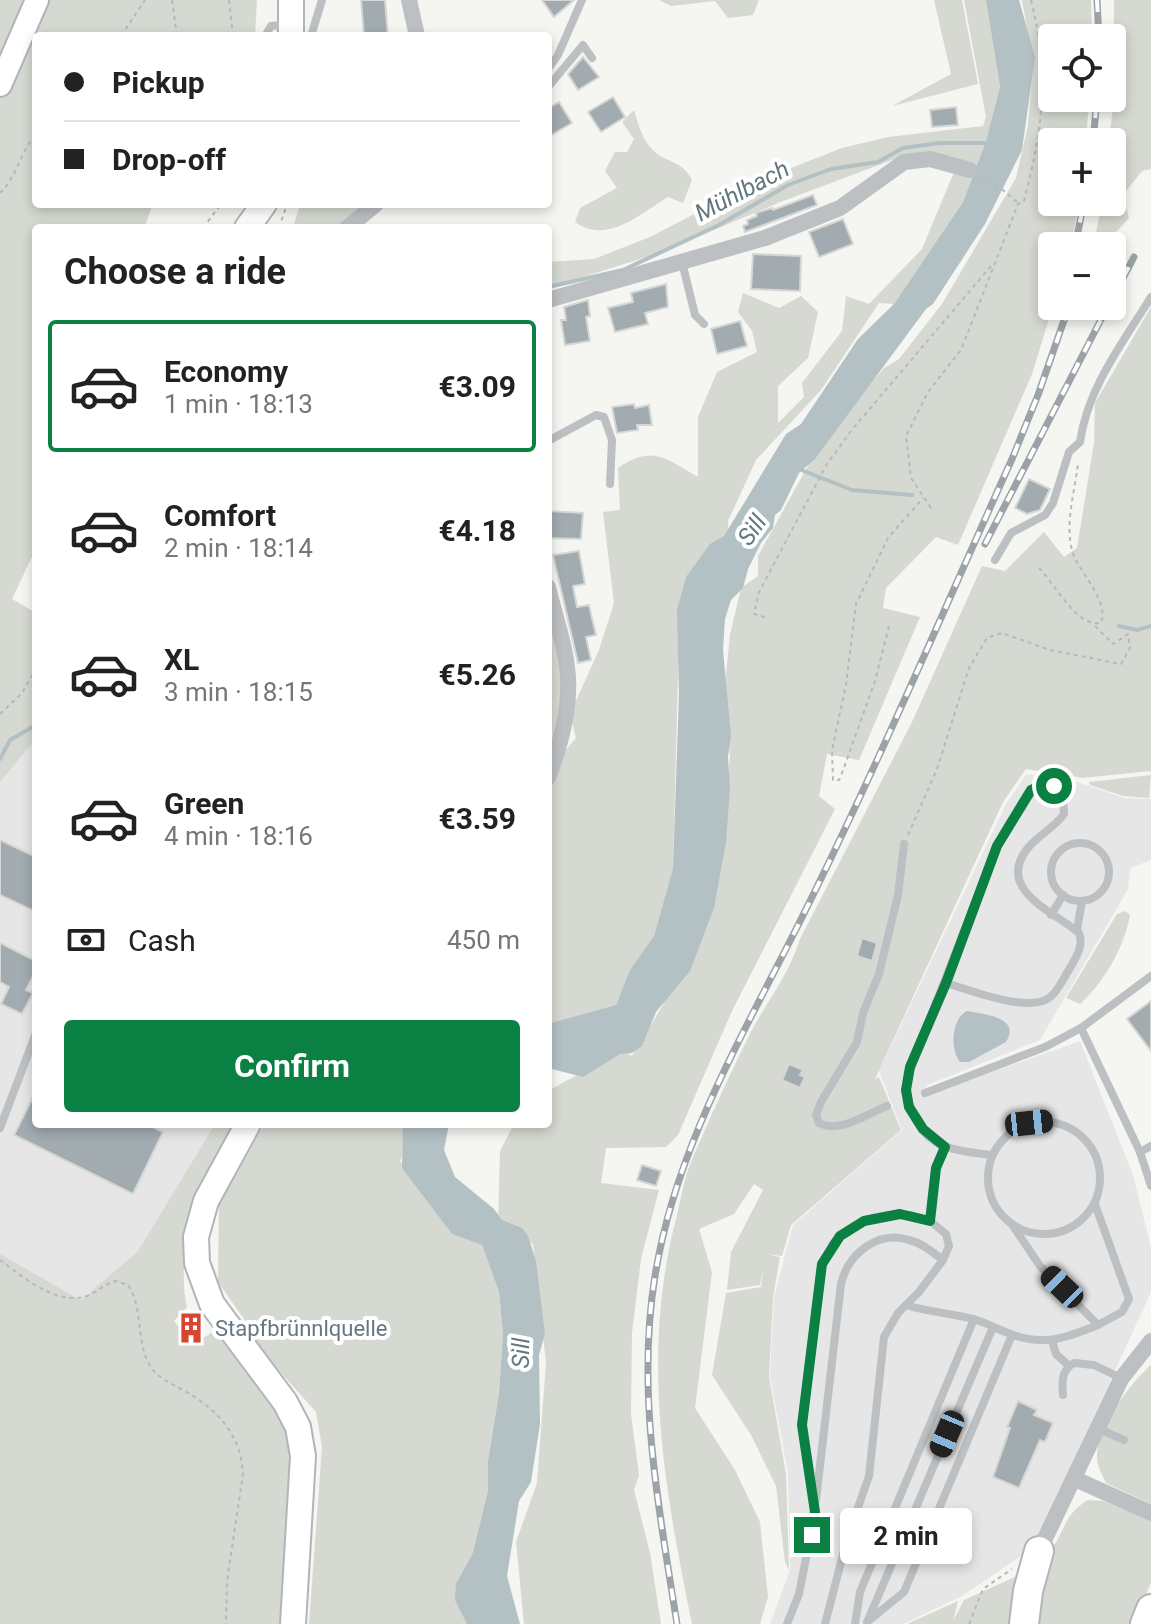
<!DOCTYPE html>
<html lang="en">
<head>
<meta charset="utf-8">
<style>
  :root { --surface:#fff; --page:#f6f6f6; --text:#222; --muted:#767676; --line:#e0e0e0; --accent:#0b8043 }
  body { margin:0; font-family:Roboto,sans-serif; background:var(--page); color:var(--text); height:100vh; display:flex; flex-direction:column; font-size:30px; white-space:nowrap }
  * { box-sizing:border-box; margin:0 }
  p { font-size:26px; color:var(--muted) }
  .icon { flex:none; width:44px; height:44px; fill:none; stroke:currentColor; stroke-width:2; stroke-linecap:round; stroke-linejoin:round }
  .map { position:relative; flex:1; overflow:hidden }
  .drawer { position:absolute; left:32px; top:224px; width:520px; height:904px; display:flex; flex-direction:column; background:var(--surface); border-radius:8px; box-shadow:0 4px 12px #0003 }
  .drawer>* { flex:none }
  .banner { position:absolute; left:32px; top:32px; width:520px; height:176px; border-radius:8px; box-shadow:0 4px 12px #0003; display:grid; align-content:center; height:176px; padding:0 32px; background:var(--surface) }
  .buttons { position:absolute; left:1038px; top:24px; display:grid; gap:16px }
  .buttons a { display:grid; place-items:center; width:88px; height:88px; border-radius:8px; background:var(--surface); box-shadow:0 4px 12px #0003; font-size:40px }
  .end { position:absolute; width:36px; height:36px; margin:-18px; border:10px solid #0b8043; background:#fff; box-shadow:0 0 0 4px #fff }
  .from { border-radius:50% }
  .bubble { position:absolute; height:56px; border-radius:8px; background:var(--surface); box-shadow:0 4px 12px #0003; font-size:26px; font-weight:700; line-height:56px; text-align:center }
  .car { position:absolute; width:24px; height:48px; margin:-24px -12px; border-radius:10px; box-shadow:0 0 6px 2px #0007; background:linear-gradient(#222 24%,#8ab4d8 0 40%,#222 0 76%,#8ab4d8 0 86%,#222 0) }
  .banner b { display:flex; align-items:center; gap:28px; height:76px; font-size:30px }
  .banner b+b { border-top:2px solid var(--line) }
  .banner i { width:20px; height:20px; background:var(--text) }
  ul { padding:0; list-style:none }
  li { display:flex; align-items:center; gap:24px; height:132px; margin:0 16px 12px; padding:0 16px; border:4px solid transparent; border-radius:8px }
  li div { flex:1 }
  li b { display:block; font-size:30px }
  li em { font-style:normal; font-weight:700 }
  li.current { border-color:var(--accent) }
  li>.icon { width:72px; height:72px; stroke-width:1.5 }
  h2 { padding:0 32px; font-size:36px; line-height:96px }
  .pay { display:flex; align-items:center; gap:20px; height:88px; padding:0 32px; font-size:30px }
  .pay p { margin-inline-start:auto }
  .action { display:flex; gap:16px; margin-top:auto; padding:16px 32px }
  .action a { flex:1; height:92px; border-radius:8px; background:var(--accent); color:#fff; font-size:32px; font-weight:700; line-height:92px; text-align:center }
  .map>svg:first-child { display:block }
  .built { fill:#e5e6e5 }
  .green { fill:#d5d9d1 }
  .water { fill:#b3c1c4 }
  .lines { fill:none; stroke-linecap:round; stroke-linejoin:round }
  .stream { stroke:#b3c1c4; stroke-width:4 }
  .building { fill:#a2acb0; stroke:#d6d6d4; stroke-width:2 }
  .secondary-casing { stroke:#aeb4b8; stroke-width:26 }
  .primary-casing { stroke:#b0b5b8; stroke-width:28 }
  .highway-casing { stroke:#b1b5b8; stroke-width:32 }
  .path { stroke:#b6b9bb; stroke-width:2; stroke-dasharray:4 4; stroke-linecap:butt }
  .lane { stroke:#bcc0c3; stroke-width:8 }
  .street { stroke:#bcc0c3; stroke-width:16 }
  .secondary { stroke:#fff; stroke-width:22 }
  .primary { stroke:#fff; stroke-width:24 }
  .highway { stroke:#fff; stroke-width:28 }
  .rail-casing { stroke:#9ca3a8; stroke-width:7 }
  .rail { stroke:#fff; stroke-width:4; stroke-dasharray:12; stroke-linecap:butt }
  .route { stroke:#0b8043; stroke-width:10 }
  .labels { text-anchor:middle; stroke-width:8; stroke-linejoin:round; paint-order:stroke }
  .poi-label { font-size:22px; fill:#667781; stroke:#fff; text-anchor:start }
  .water-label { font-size:24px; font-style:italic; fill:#61797e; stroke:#fff }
</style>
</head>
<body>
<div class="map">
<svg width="1151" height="1624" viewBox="0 0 1151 1624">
  <rect width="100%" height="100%" fill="#f5f5f1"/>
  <!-- built -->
  <g class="built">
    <polygon points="36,739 36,1124 215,1124 138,1251 81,1300 0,1254 0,782"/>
    <polygon points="1026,775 1060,776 1124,798 1151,799 1151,860 1130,868 1128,889 1040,1040 925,1086 926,1095 1080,1041 1133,1175 1151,1248 1151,1292 1034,1547 962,1596 903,1624 770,1624 790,1570 788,1473 770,1376 774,1297 793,1225 902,1130 879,1071 1006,804"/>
  </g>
  <!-- green -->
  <g class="green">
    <polygon points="0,0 257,0 255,36 36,36 36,204 153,204 144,228 36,228 36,548 12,599 36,613 36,739 0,782"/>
    <polygon points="659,0 759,0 753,15 728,18 715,1 671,6"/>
    <polygon points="934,0 962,0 978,84 892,106 951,74"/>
    <path d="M964,0H986L1000,87L986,141L963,202L894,304L879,303L821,390L756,460L728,521L729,550L679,634L673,868L654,936L630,971L616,1005L548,1026V791L557,760L576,738L570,714L599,650L614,603L603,512L620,510L618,468C653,444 666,459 698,477V417L717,372L757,352L752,331L738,312L743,293L779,308L801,296L818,312L808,358L778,386V423L804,397L802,383L842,331L846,296L869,304L922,249L954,172L911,153L783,201L659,253L548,288V262L594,259L650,237L758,181L842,148L888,137L983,126L986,117Z"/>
    <polygon points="1022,0 1091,0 1092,38 1052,38 1052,98 1089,98 1086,142 1052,142 1052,202 1079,202 1071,246 1052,246 1053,306 1032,374 958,545 936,537 886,588 883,608 920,617 859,760 827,754 819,796 835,809 732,1011 678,1135 666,1147 606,1148 601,1183 659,1190 641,1259 632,1333 631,1414 639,1475 634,1490 650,1553 661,1624 524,1624 516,1542 537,1483 546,1363 533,1244 498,1225 500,1151 514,1124 548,1124 548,1091 622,1050 632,1056 663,1005 685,948 707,928 723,841 730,755 724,693 730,635 741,588 758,576 758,556 814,455 836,424 884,368 899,359 942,304 1016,178 1028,125 1033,61"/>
    <polygon points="1114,0 1151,0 1151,169 1142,171 1123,195 1129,218 1117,231 1094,243 1102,202 1112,202 1112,142 1109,142 1114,97"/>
    <path d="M634,110C638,123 642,140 653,150C667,164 681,159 692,180L683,203L668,197C640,214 607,245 575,222L580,208L617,188L605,171L615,152H627L634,139L622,122Z"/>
    <polygon points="300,204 371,204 341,228 293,228"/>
    <path d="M1151,307V771L1083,778L1026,769L1003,802L875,1079L879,1077L901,1130L791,1225L782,1256L765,1254L780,1257L773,1298L769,1377L786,1474L789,1570L785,1562L776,1486L751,1435L712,1375L726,1293L761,1287L763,1269L760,1285L727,1290L731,1252L763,1190L754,1184L734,1214L699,1229L712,1272L695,1408L735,1470L760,1522L768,1597L760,1624H692C664,1487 640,1354 677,1215C681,1198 684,1179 691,1162C709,1120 731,1071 752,1030C770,997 788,976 800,939L912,722L982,566L1005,571L1044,532L1064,557L1077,548L1094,443L1095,403Z"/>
    <polygon points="548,599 563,663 564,702 548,769"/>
    <polygon points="1151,775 1149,798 1123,796 1090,785 1089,782"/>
    <path d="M1125,911L1130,915C1124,948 1104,982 1080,1004L1066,998L1117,914Z"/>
    <path d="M215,1124H240C212,1180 172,1242 187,1307L174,1321L193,1344L218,1329L280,1410L294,1451L281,1624H0V1254L81,1300L138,1251Z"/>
    <polygon points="265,1124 416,1124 400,1161 452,1234 482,1245 499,1292 503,1333 499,1393 488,1461 498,1479 477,1624 309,1624 322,1447 316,1412 257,1346 244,1319 218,1282 219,1200"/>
    <path d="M1151,1365V1504L1106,1483C1104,1478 1100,1471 1098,1465C1091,1435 1129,1384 1151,1365Z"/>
    <path d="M1088,1500L1104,1501L1151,1521V1582L1134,1624H1016L1045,1554C1066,1538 1060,1516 1088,1500Z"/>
    <polygon points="1017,1576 1011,1624 907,1624 958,1601 953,1621 964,1600"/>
  </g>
  <!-- water -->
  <g class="water">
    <polygon points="986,0 1019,0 1035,57 1022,150 985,224 933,304 926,309 815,459 799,473 781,510 775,515 773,528 761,543 748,569 743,588 731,600 725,619 723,650 731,736 728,757 730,788 726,842 714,908 690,971 656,1012 642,1046 632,1053 620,1054 583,1077 548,1068 548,1028 551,1023 616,1005 630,970 654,936 673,868 679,695 677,610 686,577 710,544 724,536 786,434 801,424 858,339 894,304 963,202 986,141 1000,87"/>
    <path d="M967,1011C983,1014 1022,1017 1006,1042L969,1062H960C950,1049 951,1019 967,1011Z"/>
    <polygon points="403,1124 449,1124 444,1150 455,1177 494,1209 502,1220 522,1228 528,1236 536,1261 545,1334 539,1355 540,1424 531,1482 519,1501 507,1576 520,1624 467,1624 455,1600 456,1584 473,1553 488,1491 488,1461 499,1393 503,1333 499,1292 482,1245 452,1234 402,1168"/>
  </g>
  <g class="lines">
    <!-- stream -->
    <g class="stream">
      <polyline points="548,287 623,270 719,225 788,185 831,169 878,162 903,148 939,143 991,143"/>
      <polyline points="799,469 852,490 912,495"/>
      <polyline points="1119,626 1137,630 1151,626"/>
      <polyline points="0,759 10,740 36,725"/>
    </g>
  </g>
  <!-- building -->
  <g class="building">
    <polygon points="361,0 385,0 388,36 364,36"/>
    <polygon points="542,0 574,0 554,17"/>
    <polygon points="583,57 599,77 578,90 568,74"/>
    <polygon points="613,97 625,117 601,132 588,112"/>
    <polygon points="559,102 572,123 548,137 548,108"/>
    <polygon points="956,107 958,125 932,127 930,110"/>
    <polygon points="813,195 817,205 745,232 743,226 748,224 747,220 757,216 756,213 772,208 773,210"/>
    <polygon points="843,219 853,244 819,257 809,232"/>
    <polygon points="753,254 801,256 800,291 751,289"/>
    <polygon points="666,284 668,307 645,313 648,324 615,332 608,308 633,302 631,293"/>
    <polygon points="588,300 590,316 586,317 590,341 565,345 561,320 566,320 564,307"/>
    <polygon points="740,321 747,346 717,354 711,329"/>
    <polygon points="634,404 635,408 649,405 652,425 637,425 638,430 617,433 612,407"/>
    <polygon points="1029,479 1050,489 1040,510 1027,514 1015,508"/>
    <polygon points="548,511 583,513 581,539 548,538"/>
    <polygon points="579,551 585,584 573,586 577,607 589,605 596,635 586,637 591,660 578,663 553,555"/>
    <polygon points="0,840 36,857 36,912 0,895"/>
    <polygon points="862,938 877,943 872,961 857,956"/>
    <polygon points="0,943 36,961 36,970 26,990 33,993 22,1014 1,1004 9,987 0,982"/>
    <polygon points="1151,1001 1151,1051 1127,1019"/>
    <polygon points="789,1064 803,1070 800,1075 805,1077 800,1088 782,1080"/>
    <polygon points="36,1091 36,1124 147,1124 163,1132 133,1194 14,1135"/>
    <polygon points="642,1165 661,1171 656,1186 637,1180"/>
    <polygon points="1018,1401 1037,1410 1034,1415 1053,1423 1045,1442 1040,1440 1019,1488 993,1477 1010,1428 1007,1427"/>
  </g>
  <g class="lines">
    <!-- secondary casing -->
    <g class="secondary-casing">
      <polyline id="secondary" points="0,85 37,0"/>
    </g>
    <!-- primary casing -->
    <g class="primary-casing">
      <g id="primary">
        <polyline points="291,36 291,0"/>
        <polyline points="247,228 264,204"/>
        <polyline points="248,1124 206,1201 196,1237 197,1263 212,1304 285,1402 298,1427 303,1456 293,1624"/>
      </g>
    </g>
    <!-- highway casing -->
    <g class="highway-casing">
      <g id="highway">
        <polyline points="1024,1624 1028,1591 1039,1551"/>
        <polyline points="1145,1624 1151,1609"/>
      </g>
    </g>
    <!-- path -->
    <g class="path">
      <polyline points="172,0 177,36"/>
      <polyline points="229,0 233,36"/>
      <polyline points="121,36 145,0"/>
      <polyline points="981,177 1003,190 1018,203"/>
      <path d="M0,193C17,177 20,152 36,134"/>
      <polyline points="203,228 221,204"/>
      <polyline points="279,228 287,204"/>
      <path d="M931,508L911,478L906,436L928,392L961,350L1018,204L1024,201C1043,127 1050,75 1031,0"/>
      <path d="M1039,568C1056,585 1076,627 1101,623C1109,602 1082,575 1074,556C1063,528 1075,492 1078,463"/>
      <polyline points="765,617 754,614 759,592 827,464 851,431 991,266"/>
      <polyline points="889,626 875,681 841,776 839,780 833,780 832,750 846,685 856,604 888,538 923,498"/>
      <polyline points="0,714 22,693 36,669"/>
      <polyline points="908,835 937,769 969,668 987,638 1002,633 1050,650 1121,664 1130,648 1128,634 1113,644 1093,624"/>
      <path d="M0,1260C23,1277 56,1306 87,1296C98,1292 105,1283 116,1281L128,1285C144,1308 135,1344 151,1367C158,1378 170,1383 181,1389C215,1407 241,1433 243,1474L227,1581L226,1624"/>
      <polyline points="969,1624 983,1589 1012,1569"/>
    </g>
    <!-- lane -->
    <g class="lane">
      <polyline points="265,36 271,26 290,24"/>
      <polyline points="311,36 322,0"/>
      <polyline points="548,69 558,55 582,0"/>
      <polyline points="548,87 583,45 592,58"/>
      <polyline points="682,262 695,315 704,324"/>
      <polyline points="548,441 596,415 604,417 612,440 610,484"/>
      <path d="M995,560L1011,533L1045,515L1053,503L1069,452L1080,442C1088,387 1122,344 1151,297"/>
      <circle cx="1080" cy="872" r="29"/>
      <polyline points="1051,915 1063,895"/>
      <polyline points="1077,930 1082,901"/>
      <path d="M946,983C970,990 1027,1013 1049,998C1058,992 1064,977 1070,968C1076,957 1084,946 1079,933C1057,913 995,891 1027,849C1037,836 1054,828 1064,814L1063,795L1049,784L1035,787L997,846L908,1075C903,1103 918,1138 947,1147C961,1152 977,1153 991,1155"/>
      <polyline points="1081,1028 1140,1152 1151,1186"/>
      <polyline points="925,1093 1045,1047 1081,1028 1151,976"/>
      <path d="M887,1106C866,1114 840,1134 819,1123L816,1115L821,1102L857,1042L863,1013L879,974L898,895L904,844"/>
      <circle cx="1044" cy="1178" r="56"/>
      <polyline points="0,1128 36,1033"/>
      <polyline points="1140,1152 1151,1146"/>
      <polyline points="930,1221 936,1168 945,1147"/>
      <polyline points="1013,1226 1040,1266 1098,1325 1122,1312 1129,1299 1095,1204"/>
      <path d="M906,1305C928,1312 951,1313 973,1319C985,1322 997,1329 1008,1333C1042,1347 1066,1338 1098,1325"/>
      <polyline points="1052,1341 1056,1354 1069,1366"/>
      <path d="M1063,1395C1062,1382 1061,1370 1074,1363L1094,1365L1121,1378"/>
      <polyline points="1099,1429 1124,1440"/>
      <path d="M816,1500L841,1284C848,1254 877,1230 909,1240C922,1243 932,1252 943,1260"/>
      <polyline points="868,1620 993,1327"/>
      <polyline points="867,1622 904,1592 1012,1335"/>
      <polyline points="787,1624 799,1594 815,1512 802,1425 822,1264 833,1243 848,1230 873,1218 888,1215 911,1215 930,1221 946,1234 949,1246 943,1260 919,1292 898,1313 884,1337 869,1476 847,1539 825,1624"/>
      <polyline points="855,1624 860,1592 974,1319"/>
    </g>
    <!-- street -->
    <g class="street">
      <polyline points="409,0 417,36"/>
      <polyline points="347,228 376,204"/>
      <polyline points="548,300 765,238 840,208 904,162 930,159 970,170"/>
      <path d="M548,587C554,613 564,640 567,667C572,703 561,744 548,778"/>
      <polyline points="1075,1479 1151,1513"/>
      <polyline points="1039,1551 1121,1379 1151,1341"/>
    </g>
    <!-- secondary -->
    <use href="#secondary" class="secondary"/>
    <!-- primary -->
    <use href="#primary" class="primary"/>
    <!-- highway -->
    <use href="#highway" class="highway"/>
    <!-- rail casing -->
    <g class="rail-casing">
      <g id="rail">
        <polyline points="1097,0 1099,38"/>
        <polyline points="1093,142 1097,98"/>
        <polyline points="1075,246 1084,202"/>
        <polyline points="1112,299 1134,257"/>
        <polyline points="985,544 1108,306"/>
        <path d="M677,1624C659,1509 636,1392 655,1276C677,1138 752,1021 812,897C883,753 946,605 1012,459L1038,395L1069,306"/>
      </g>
    </g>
    <!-- rail -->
    <use href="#rail" class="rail"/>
  </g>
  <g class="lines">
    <!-- route -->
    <polyline class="route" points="812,1535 815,1512 802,1425 822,1264 840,1236 864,1221 900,1214 930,1221 936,1168 945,1147 923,1129 909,1107 906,1090 910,1067 946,983 997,846 1031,790 1044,784 1054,786"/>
  </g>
  <!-- icons -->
  <defs>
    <g id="building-bare" transform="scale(2.4)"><path d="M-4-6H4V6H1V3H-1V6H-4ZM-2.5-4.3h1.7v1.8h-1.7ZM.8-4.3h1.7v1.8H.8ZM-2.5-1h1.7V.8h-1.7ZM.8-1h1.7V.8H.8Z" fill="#d8452e" stroke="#fff" stroke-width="2.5" paint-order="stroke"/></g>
  </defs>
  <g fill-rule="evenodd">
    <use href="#building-bare" x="191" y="1328"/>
  </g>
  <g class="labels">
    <!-- poi labels -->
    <g class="poi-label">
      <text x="215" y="1336">Stapfbrünnlquelle</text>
    </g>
    <!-- water labels -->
    <g class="water-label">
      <text transform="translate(742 191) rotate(-28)" y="8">Mühlbach</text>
      <text transform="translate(752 530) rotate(-55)" y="8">Sill</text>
      <text transform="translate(521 1353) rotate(-89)" y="8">Sill</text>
    </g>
  </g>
</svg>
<div class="buttons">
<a><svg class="icon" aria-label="locate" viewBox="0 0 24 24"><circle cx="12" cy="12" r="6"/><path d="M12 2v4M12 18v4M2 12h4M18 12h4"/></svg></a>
<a>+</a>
<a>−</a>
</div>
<i class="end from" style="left:1054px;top:786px"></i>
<i class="end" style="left:812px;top:1535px"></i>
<div class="bubble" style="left:840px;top:1508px;width:132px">2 min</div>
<i class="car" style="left:1029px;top:1123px;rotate:84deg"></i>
<i class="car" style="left:1062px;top:1287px;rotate:314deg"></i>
<i class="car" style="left:947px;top:1434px;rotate:203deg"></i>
<div class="banner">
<b><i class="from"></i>Pickup</b>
<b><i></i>Drop-off</b>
</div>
<section class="drawer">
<h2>Choose a ride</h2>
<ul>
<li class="current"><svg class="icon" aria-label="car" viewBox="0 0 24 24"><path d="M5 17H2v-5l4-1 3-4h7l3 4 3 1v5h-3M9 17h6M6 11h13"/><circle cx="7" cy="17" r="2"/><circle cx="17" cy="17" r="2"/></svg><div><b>Economy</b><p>1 min · 18:13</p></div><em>€3.09</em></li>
<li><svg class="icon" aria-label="car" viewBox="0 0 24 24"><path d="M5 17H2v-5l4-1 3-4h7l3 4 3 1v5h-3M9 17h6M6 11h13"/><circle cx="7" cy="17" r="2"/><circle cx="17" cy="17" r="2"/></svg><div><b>Comfort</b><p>2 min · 18:14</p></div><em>€4.18</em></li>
<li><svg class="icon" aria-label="car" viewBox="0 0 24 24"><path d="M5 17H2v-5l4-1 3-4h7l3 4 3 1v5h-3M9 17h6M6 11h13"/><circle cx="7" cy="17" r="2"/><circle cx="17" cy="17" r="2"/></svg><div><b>XL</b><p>3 min · 18:15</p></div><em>€5.26</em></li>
<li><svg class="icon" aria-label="car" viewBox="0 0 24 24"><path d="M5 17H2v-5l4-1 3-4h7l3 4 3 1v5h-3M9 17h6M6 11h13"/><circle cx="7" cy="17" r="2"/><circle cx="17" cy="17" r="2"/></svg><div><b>Green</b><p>4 min · 18:16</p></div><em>€3.59</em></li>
</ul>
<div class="pay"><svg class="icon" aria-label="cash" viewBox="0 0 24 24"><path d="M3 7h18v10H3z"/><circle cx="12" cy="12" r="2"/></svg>Cash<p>450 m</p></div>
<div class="action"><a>Confirm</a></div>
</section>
</div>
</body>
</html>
